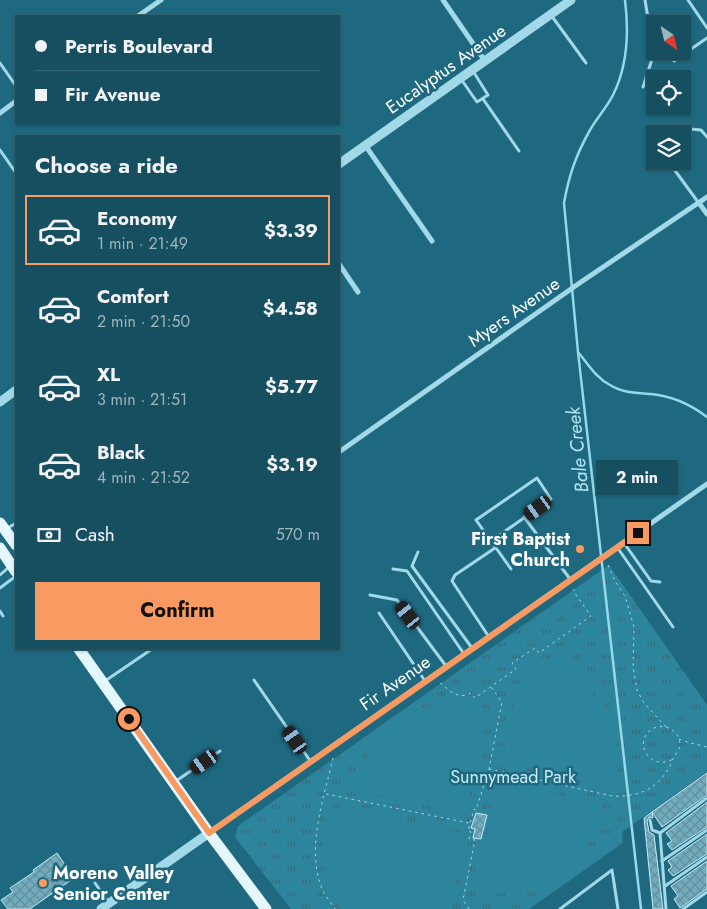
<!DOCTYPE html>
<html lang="en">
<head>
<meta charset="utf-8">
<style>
  :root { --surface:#164f60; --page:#1f5666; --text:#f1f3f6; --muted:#9eb5bd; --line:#356675; --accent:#f89a61 }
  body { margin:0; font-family:Jost,sans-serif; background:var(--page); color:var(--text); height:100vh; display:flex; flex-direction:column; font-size:19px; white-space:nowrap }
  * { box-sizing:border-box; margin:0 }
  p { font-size:16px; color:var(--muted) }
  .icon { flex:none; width:28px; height:28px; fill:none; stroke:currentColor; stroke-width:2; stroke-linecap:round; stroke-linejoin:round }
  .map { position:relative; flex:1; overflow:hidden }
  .details { position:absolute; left:15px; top:135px; width:325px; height:515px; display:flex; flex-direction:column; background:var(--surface); border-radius:0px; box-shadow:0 1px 4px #0004,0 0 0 1px var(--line) }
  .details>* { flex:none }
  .hud { position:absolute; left:15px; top:15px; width:325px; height:110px; border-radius:0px; box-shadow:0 1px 4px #0004,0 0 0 1px var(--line); display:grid; align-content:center; height:110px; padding:0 20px; background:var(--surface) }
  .needle { width:32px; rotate:145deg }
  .fabs { position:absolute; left:646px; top:15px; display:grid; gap:10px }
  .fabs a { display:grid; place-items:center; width:45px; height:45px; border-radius:0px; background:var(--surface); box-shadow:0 1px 4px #0004,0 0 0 1px var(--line); font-size:25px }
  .end { position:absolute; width:22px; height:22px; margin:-11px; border:6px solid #f89a61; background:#111; box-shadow:0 0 0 2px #111 }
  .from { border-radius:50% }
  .bubble { position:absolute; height:35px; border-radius:0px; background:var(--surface); box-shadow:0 1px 4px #0004,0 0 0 1px var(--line); font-size:16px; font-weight:700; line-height:35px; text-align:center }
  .car { position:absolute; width:15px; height:30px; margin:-15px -8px; border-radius:6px; box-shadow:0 0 4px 1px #0007; background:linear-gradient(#222 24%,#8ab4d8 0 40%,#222 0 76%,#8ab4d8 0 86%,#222 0) }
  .hud b { display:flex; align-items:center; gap:18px; height:48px; font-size:19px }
  .hud b+b { border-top:1px solid var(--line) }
  .hud i { width:12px; height:12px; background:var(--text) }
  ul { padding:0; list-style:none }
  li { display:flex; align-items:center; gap:15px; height:70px; margin:0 10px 8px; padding:0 10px; border:2px solid transparent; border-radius:0px }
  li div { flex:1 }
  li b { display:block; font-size:19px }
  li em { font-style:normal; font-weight:700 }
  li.active { border-color:var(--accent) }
  li>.icon { width:45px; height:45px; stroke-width:1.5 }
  h2 { padding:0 20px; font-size:22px; line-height:60px }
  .pay { display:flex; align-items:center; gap:12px; height:55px; padding:0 20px; font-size:19px }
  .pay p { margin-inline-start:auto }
  .cta { display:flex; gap:10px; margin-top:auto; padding:10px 20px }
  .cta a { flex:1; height:58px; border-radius:0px; background:var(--accent); color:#111; font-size:20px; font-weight:700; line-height:58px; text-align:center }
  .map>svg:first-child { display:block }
  .grass { fill:url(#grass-tufts) }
  .garden { fill:#2d849d }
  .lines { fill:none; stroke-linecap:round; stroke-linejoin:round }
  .stream { stroke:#95d9ea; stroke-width:2.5 }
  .building { fill:url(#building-cross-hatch); stroke:#c6ecf7 }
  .path { stroke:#a2d9e9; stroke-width:1; stroke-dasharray:2.5 4; stroke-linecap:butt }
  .service { stroke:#a2d9e9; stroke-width:3 }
  .minor { stroke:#a2d9e9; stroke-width:5 }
  .tertiary { stroke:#a2d9e9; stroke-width:9 }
  .primary { stroke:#e5f7fe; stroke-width:11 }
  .route { stroke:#f89a61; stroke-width:6 }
  .poi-dot { fill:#f89a61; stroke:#1e6980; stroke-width:2 }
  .labels { text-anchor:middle; stroke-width:5; stroke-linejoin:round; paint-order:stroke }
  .street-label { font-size:18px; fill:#fff; stroke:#1e6980 }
  .poi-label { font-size:18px; font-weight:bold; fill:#fff; stroke:#1e6980; text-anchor:end }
  .park-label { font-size:18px; fill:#c6ecf7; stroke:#1e6980 }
  .water-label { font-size:19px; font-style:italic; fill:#b5e5f2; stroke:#1e6980 }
</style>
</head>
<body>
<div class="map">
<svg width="707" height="909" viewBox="0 0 707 909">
  <defs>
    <pattern id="grass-tufts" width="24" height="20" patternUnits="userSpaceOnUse" patternTransform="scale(1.25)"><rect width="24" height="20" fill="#2d849d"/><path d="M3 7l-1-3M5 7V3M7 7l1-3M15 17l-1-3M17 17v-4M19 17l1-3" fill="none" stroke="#3b6b79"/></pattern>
    <pattern id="building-cross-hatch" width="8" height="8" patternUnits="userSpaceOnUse" patternTransform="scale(1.25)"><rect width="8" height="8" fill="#70acbd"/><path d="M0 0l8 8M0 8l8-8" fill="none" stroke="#658f9b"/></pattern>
  </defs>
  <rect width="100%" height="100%" fill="#1e6980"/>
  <!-- grass -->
  <polygon class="grass" points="609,565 707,705 707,772 622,832 623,843 529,909 291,909 235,837 238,826"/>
  <!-- garden -->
  <g class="garden">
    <path d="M531,656C553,655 577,676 591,691C594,696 598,704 603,706C606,708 608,707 611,707L618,787L508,762L503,755L524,662Z"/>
    <path d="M457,702L481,705L486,711L487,716L466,807L459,812L373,794L366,789L361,780C361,755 390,724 411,713C425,706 441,704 457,702Z"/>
    <path d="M504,782L598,804L602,808L603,813C588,860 551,896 498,893C489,892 479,893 476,883L496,787Z"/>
    <path d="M340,807L460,833L464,840L449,909H341C333,897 328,883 326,869C323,854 318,808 340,807Z"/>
  </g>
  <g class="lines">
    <!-- stream -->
    <g class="stream">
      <path d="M625,0C629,32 628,65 613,95C607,107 597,118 590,130C576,155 569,175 564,203L578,352L641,909"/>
      <path d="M578,352C588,364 596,378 610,385C623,393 636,393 651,394C672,396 690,404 707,417"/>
    </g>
  </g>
  <!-- building -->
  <g class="building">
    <polygon points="707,773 707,795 662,827 652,812"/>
    <polygon points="707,802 707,827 672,850 667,844 672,841 666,833"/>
    <polygon points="652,812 653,818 649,817 647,821 649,832 654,835 663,909 653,909 644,818"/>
    <polygon points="476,813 487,815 481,839 473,838 475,829 471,828"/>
    <polygon points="707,834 707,854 673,876 668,870 672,867 668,861"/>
    <polygon points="57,853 74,878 30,909 8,909 1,900 13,892 10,888 34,872 33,870"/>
    <polygon points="707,861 707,889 680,908 674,899 678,896 671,886"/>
  </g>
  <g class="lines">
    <!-- path -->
    <g class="path">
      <polyline points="608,565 615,581 625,596 634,627 633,667 637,690 644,703 666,727"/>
      <path d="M440,683C451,691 457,700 471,693L475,698L516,669L512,663L535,648L539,653L591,616L574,592V589"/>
      <polyline points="679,739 690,743 707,747"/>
      <path d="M333,758C324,798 304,853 324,893C327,898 332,904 335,909"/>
      <path d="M489,769L612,796C638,797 657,790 670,766C671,764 671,761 673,759C675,754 679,752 680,745C680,731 665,722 652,729C632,742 650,772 673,759"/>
      <polyline points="326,794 469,823"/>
      <polyline points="469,909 463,900 475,840 469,839 471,832 468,831 474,809 476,810 489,769 502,702 491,687"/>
    </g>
    <!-- service -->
    <g class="service">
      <polyline points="645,0 649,24 655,33"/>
      <polyline points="688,0 707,28"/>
      <polyline points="551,15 586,63"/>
      <polyline points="667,51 674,61 707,38"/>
      <polyline points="0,63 16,86"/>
      <polyline points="461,79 477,102 488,95 473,71"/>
      <polyline points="643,87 655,50"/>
      <polyline points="483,99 519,151"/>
      <polyline points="678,134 690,129 701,130 707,137"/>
      <polyline points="0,150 16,173"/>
      <polyline points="668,161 698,202"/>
      <polyline points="524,517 570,579"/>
      <polyline points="6,529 16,523"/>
      <polyline points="491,541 476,520 537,478 551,499 491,541 511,569"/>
      <polyline points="624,543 651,581 660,582"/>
      <polyline points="617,547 673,627"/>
      <polyline points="418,552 412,566 472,648"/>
      <polyline points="393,569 407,571 464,654"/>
      <polyline points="0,575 9,567"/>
      <polyline points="0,588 16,576"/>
      <polyline points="370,595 397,600 446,666"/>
      <polyline points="0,611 3,616"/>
      <polyline points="379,613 425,681"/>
      <polyline points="489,637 452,581 455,575 495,548"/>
      <polyline points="254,680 311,762"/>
      <polyline points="105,681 152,649"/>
      <polyline points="176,781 220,751"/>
      <polyline points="650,820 652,830 660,833"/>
      <polyline points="660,833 666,909"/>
      <polyline points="660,833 707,798"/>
      <polyline points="662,861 707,830"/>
      <polyline points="95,883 109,903"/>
      <polyline points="665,886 707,857"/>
      <polyline points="560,909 612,870 618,909"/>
      <polyline points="683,909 707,892"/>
    </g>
    <!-- minor -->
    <g class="minor">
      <polyline points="443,0 485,61"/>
      <polyline points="138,16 161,0"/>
      <polyline points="0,113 16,101"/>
      <polyline points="365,145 432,241"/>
      <polyline points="699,203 707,214"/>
      <polyline points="339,264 358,292"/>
      <polyline points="339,452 581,282 707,197"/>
      <polyline points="210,832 707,484"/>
    </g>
    <!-- tertiary -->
    <g class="tertiary">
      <polyline points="339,164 571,0"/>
      <polyline points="0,402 16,390"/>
      <polyline points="101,909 209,833"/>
    </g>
    <!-- primary -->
    <g class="primary">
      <polyline points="0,523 16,545"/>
      <polyline points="0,548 16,572"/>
      <polyline points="79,649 209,833 266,909"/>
    </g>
  </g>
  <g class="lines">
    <!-- route -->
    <polyline class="route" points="129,719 209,833 638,533"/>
  </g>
  <!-- markers -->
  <g class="poi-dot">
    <circle cx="580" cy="549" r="5"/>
    <circle cx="43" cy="883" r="5"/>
  </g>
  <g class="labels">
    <!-- street labels -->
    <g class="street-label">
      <text transform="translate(446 69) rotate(-35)" y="6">Eucalyptus Avenue</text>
      <text transform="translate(514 312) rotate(-35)" y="6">Myers Avenue</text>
      <text transform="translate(395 683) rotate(-35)" y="6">Fir Avenue</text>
    </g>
    <!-- poi labels -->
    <g class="poi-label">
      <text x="570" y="545">First Baptist<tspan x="570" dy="21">Church</tspan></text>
      <text x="53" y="879" text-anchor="start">Moreno Valley<tspan x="53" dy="21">Senior Center</tspan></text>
    </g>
    <!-- park labels -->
    <g class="park-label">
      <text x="513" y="783">Sunnymead Park</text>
    </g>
    <!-- water labels -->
    <g class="water-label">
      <text transform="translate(577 450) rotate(-96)" y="7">Bale Creek</text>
    </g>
  </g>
</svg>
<div class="fabs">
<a><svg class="needle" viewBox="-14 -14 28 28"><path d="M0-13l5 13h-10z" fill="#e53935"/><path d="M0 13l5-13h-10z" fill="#9eb5bd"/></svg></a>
<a><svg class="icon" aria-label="locate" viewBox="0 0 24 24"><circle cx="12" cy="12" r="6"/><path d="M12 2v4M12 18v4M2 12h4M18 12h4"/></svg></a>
<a><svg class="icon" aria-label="layers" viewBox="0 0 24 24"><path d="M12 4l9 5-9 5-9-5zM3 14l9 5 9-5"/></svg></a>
</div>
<i class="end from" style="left:129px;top:719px"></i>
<i class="end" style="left:638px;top:533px"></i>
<div class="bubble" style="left:596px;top:460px;width:82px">2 min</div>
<i class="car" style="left:538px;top:508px;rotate:235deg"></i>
<i class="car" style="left:408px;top:615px;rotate:323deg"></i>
<i class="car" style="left:295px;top:740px;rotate:325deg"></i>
<i class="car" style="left:204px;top:762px;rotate:235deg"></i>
<div class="hud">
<b><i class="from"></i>Perris Boulevard</b>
<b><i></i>Fir Avenue</b>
</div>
<section class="details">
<h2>Choose a ride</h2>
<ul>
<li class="active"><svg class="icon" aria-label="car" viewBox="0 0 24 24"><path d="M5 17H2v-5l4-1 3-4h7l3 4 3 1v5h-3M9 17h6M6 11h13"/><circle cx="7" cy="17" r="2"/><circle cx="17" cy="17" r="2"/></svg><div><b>Economy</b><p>1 min · 21:49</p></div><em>$3.39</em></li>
<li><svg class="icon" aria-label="car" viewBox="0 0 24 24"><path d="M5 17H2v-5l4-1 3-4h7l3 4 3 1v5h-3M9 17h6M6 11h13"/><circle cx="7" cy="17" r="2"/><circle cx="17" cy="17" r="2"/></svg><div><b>Comfort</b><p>2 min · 21:50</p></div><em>$4.58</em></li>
<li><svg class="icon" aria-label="car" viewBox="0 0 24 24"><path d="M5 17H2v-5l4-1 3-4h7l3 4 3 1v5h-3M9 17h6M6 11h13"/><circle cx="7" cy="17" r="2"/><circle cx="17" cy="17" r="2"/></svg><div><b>XL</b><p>3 min · 21:51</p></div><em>$5.77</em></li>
<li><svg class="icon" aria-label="car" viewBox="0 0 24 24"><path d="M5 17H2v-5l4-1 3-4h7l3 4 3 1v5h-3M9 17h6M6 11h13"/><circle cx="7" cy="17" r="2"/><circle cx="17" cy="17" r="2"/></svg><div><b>Black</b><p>4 min · 21:52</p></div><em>$3.19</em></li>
</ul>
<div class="pay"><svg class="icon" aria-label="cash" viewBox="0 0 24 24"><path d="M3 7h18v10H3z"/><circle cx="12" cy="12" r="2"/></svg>Cash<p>570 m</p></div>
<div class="cta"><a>Confirm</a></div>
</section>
</div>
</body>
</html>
